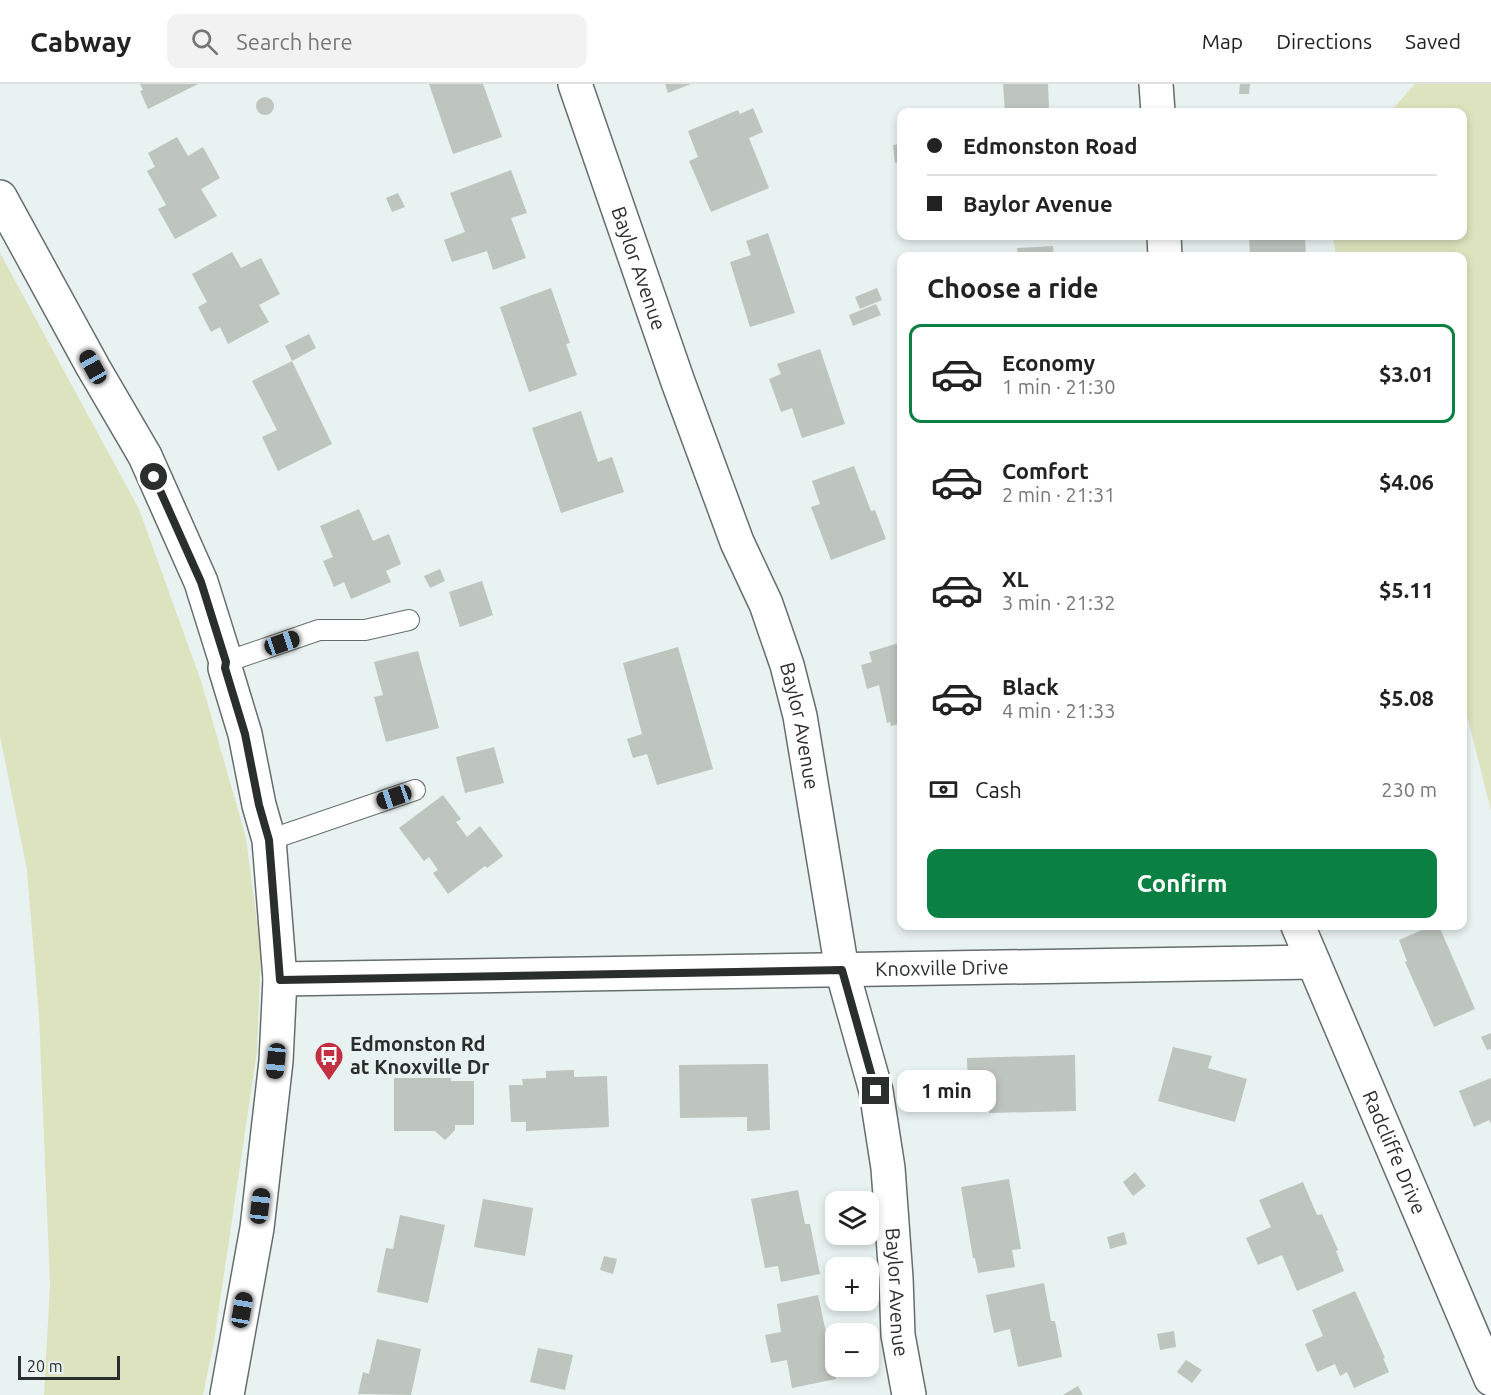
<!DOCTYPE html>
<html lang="en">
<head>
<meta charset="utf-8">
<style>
  :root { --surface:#fff; --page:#f2f2f2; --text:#222; --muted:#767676; --line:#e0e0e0; --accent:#0b8043 }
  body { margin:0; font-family:Ubuntu,sans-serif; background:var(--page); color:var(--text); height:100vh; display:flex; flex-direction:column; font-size:22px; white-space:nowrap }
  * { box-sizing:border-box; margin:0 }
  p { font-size:20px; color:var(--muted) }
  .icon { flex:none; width:33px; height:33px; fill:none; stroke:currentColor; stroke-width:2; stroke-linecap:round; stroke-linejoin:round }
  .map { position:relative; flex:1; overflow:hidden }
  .side { position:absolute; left:897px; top:168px; width:570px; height:678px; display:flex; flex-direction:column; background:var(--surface); border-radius:12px; box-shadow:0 3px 9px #0003 }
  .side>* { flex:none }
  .top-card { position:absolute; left:897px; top:24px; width:570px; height:132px; border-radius:12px; box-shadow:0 3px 9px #0003; display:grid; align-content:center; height:132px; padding:0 30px; background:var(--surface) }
  .controls { position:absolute; left:825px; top:1107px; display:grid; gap:12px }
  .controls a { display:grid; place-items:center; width:54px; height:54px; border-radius:12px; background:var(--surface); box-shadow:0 3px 9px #0003; font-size:30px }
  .scale { position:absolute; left:18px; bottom:15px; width:102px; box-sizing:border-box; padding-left:6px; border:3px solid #2a2e2d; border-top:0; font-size:16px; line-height:21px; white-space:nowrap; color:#2a2e2d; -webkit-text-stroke:4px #e8f2f0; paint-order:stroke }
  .end { position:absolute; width:27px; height:27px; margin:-14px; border:8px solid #2a2e2d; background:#fff; box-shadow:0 0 0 3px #fff }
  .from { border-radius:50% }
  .bubble { position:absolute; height:42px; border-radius:12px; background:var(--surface); box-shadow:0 3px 9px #0003; font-size:20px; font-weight:700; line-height:42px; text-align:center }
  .car { position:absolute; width:18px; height:36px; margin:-18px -9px; border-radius:8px; box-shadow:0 0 4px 2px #0007; background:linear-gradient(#222 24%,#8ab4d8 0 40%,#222 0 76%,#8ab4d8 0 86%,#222 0) }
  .top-card b { display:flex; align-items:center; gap:21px; height:57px; font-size:22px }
  .top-card b+b { border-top:2px solid var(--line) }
  .top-card i { width:15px; height:15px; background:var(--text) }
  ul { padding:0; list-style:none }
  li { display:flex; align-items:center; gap:18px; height:99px; margin:0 12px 9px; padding:0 18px; border:3px solid transparent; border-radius:12px }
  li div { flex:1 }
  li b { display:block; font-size:22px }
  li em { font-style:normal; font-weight:700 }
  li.selected { border-color:var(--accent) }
  li>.icon { width:54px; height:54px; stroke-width:1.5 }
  h2 { padding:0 30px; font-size:27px; line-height:72px }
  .pay { display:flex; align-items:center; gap:15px; height:66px; padding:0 30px; font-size:22px }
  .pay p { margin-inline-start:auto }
  .cta { display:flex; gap:12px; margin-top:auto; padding:12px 30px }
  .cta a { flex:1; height:69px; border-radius:12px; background:var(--accent); color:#fff; font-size:24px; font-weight:700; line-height:69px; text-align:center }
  header { display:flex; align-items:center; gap:36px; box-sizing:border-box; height:84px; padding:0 30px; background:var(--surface); border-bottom:2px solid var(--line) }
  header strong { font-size:28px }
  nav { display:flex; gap:33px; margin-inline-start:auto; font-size:21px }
  .search { width:420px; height:54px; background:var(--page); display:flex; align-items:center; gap:15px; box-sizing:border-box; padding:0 21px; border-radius:12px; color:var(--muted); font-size:22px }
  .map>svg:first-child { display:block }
  .green { fill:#dde3be }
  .building { fill:#bec4be }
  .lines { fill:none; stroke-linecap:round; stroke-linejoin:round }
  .service-casing { stroke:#656e6c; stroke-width:22 }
  .minor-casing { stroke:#656e6c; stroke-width:36 }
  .tertiary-casing { stroke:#656e6c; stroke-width:36 }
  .service { stroke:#fff; stroke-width:20 }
  .minor { stroke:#fff; stroke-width:33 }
  .tertiary { stroke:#fff; stroke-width:33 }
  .route { stroke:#2a2e2d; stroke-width:8 }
  .labels { text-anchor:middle; stroke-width:4.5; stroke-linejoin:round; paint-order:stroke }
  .street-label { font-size:20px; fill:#2a2e2d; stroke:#e8f2f0 }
  .poi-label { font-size:20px; font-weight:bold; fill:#2a2e2d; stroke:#e8f2f0; text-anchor:start }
</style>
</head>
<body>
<header>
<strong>Cabway</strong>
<div class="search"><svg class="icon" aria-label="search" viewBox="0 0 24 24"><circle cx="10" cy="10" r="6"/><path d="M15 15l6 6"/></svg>Search here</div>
<nav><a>Map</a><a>Directions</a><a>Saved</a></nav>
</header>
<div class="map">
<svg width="1491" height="1311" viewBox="0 0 1491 1311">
  <rect width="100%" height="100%" fill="#e8f2f0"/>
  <!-- green -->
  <g class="green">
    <polygon points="1415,0 1491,0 1491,727 1463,615 1462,172 1336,172 1333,152 1462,152 1462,28 1390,28"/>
    <polygon points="0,169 139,425 201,597 246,754 261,869 257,967 214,1258 203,1311 44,1311 50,1201 39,931 27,786 0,652"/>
  </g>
  <!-- building -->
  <g class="building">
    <polygon points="140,0 198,0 148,25 140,7 143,6"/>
    <polygon points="429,0 483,0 502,53 453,70"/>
    <polygon points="665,0 691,0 668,9"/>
    <polygon points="1003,0 1048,0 1049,25 1060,24 1060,28 1005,28"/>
    <polygon points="1240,0 1250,0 1249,10 1239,10"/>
    <circle cx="265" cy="22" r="9"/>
    <polygon points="753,24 763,48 749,54 769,104 711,128 689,77 698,73 688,47 738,26 740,30"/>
    <polygon points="177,53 188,72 203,63 220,94 201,105 217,132 175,155 158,125 166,121 147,87 155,83 148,69"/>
    <polygon points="902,60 902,78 895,79 893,61"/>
    <polygon points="511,86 527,129 511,134 526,174 493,186 487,167 452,178 444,156 465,148 450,109"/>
    <polygon points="398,109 405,123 392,128 386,114"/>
    <polygon points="768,149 795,229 750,243 730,178 751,171 746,157"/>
    <polygon points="1249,152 1305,152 1306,172 1250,172"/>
    <polygon points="1053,162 1054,172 1018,172 1017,164"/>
    <polygon points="232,168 241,184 261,174 280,210 259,221 269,238 228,260 220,243 211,248 198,223 207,218 192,190"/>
    <polygon points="551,204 570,259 566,260 577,291 529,308 500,223"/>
    <polygon points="877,204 882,216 860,225 855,213"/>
    <polygon points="876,220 881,231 853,242 849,231"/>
    <polygon points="309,250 316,264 292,277 285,262"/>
    <polygon points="820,265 845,340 802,354 792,324 781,328 769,295 781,290 777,280"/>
    <polygon points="292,277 332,360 278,387 262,353 277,346 252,297"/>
    <polygon points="581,327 598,378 612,373 624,408 561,429 532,344"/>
    <polygon points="854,382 871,427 875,426 886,455 831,476 811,423 820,420 812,397"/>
    <polygon points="359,425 373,457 389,450 401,480 386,487 391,498 351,515 344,498 334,503 323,477 333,473 320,442"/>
    <polygon points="440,485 445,497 430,504 424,492"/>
    <polygon points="482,497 493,531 460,543 449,508"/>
    <polygon points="902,558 902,639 891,642 890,638 887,639 879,601 867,605 861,581 872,578 869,568"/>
    <polygon points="678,563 713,685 657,701 647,670 633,674 627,655 642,650 623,579"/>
    <polygon points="418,567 439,644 386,658 374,613 383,611 374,578"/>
    <polygon points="494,663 504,699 465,709 456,673"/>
    <polygon points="443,711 461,735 456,738 467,753 480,742 503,772 487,784 485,782 448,810 433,789 438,786 429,773 424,777 399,744"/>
    <polygon points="1431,842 1439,842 1475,925 1434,943 1405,878 1407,877 1399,856"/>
    <polygon points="1491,949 1491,965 1487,966 1481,953"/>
    <polygon points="1173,963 1212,972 1208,984 1247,995 1235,1038 1158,1017"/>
    <polygon points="1075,971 1076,1027 989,1029 989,1013 968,1013 967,974"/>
    <polygon points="768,980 770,1046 747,1047 747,1033 680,1034 679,981"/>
    <polygon points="574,986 574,993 607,992 609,1043 526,1047 526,1038 511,1038 509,1001 523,1001 522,995 546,994 546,987"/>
    <polygon points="394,994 451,994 451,997 474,997 474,1041 455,1041 455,1046 445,1056 435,1047 394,1047"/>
    <polygon points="1491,994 1491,1040 1489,1036 1474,1043 1459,1007"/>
    <polygon points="1135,1088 1146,1102 1133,1112 1123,1098"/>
    <polygon points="1009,1095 1021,1165 1012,1166 1015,1183 978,1189 975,1174 973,1174 961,1103"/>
    <polygon points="1303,1098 1317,1131 1322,1130 1338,1166 1336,1167 1344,1187 1297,1207 1282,1171 1258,1181 1246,1154 1271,1143 1259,1116"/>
    <polygon points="798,1106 805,1140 810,1140 820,1190 781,1198 778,1182 765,1184 751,1115"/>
    <polygon points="483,1115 533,1124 525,1172 474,1163"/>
    <polygon points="400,1131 445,1141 428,1219 377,1208 386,1164 393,1165"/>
    <polygon points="1124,1148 1127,1160 1110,1165 1107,1153"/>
    <polygon points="604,1172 617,1175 613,1190 600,1186"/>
    <polygon points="1044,1199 1051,1237 1055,1237 1062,1273 1018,1283 1010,1245 994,1249 986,1211"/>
    <polygon points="1355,1207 1385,1274 1383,1274 1389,1288 1354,1304 1347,1288 1340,1292 1335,1280 1317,1288 1305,1260 1323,1252 1312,1226"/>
    <polygon points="818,1211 836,1295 792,1304 787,1276 771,1279 765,1251 781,1248 777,1220"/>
    <polygon points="1174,1247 1176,1263 1160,1266 1157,1250"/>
    <polygon points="377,1255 421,1265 411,1311 358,1310 363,1288 369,1290"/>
    <polygon points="538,1264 573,1271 565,1306 530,1298"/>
    <polygon points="1186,1276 1202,1286 1192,1299 1177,1288"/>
    <polygon points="1078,1302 1083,1311 1063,1311"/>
  </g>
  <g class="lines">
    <!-- service casing -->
    <g class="service-casing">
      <g id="service">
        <polyline points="226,578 319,546 365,546 409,536"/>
        <polyline points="269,756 415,706"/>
      </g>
    </g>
    <!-- minor casing -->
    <g class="minor-casing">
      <g id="minor">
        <path id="s1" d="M575,0L678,298L737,458L766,520L787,581L800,632L842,886L876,1007L888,1084L896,1194L898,1251L909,1311"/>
        <polyline points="1156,0 1158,28"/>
        <polyline points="1164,152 1165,172"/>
        <path id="s2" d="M1298,842L1491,1295"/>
        <path id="s3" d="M280,895L1313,878"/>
      </g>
    </g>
    <!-- tertiary casing -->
    <g class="tertiary-casing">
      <polyline id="tertiary" points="0,113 93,283 145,372 201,498 226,578 225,584 245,650 259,721 269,756 280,895 276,977 257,1144 227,1311"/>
    </g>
    <!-- service -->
    <use href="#service" class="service"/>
    <!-- minor -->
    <use href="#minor" class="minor"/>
    <!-- tertiary -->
    <use href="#tertiary" class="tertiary"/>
  </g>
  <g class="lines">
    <!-- route -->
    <polyline class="route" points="154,393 201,498 226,578 225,584 245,650 259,721 269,756 280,896 842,886 876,1007"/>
  </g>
  <!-- icons -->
  <defs>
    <g id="bus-pin" transform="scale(1.5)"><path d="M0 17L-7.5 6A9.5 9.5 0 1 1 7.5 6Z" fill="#c13142" stroke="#e8f2f0"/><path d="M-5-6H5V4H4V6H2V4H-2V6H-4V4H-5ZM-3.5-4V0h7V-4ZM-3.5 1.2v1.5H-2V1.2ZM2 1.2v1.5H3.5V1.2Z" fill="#fff"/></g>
  </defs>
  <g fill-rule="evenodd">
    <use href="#bus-pin" x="329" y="972"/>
  </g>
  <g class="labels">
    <!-- street labels -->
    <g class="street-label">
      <text dy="7" stroke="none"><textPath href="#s1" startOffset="195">Baylor Avenue</textPath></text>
      <text dy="7" stroke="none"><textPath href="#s1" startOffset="681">Baylor Avenue</textPath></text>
      <text dy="7" stroke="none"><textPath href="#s3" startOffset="662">Knoxville Drive</textPath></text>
      <text dy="7" stroke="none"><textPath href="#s2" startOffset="246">Radcliffe Drive</textPath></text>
      <text dy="7" stroke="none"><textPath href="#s1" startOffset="1257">Baylor Avenue</textPath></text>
    </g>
    <!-- poi labels -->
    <g class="poi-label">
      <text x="350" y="967">Edmonston Rd<tspan x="350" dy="23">at Knoxville Dr</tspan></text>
    </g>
  </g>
</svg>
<div class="controls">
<a><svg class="icon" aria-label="layers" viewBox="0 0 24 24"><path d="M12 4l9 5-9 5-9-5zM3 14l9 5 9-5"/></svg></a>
<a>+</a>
<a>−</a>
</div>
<div class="scale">20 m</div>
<i class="end from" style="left:154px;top:393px"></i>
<i class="end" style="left:876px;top:1007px"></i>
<div class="bubble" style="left:897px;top:986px;width:99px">1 min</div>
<i class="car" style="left:93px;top:283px;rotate:331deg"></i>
<i class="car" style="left:282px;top:559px;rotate:71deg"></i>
<i class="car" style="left:394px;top:713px;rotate:251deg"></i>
<i class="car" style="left:276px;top:977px;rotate:186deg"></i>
<i class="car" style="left:260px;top:1122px;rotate:7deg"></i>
<i class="car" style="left:242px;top:1226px;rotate:10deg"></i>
<div class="top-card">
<b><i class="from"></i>Edmonston Road</b>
<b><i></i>Baylor Avenue</b>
</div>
<section class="side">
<h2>Choose a ride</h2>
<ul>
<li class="selected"><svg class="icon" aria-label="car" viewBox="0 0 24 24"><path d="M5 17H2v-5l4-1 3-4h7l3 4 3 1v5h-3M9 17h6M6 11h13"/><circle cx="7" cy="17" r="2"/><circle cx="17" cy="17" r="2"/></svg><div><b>Economy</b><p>1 min · 21:30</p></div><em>$3.01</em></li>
<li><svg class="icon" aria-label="car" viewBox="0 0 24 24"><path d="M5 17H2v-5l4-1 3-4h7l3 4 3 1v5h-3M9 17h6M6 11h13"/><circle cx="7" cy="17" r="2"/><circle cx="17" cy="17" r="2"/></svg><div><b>Comfort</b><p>2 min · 21:31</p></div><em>$4.06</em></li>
<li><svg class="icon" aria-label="car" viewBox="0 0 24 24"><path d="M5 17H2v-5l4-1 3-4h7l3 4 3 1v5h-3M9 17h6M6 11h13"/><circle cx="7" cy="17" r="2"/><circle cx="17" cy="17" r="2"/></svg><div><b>XL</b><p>3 min · 21:32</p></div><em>$5.11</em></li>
<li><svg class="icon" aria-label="car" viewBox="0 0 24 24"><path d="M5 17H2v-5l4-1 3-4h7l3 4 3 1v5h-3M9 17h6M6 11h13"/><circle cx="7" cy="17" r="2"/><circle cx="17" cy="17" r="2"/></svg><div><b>Black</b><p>4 min · 21:33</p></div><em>$5.08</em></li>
</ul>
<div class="pay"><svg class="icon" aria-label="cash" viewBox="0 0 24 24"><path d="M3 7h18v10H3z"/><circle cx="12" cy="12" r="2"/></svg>Cash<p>230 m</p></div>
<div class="cta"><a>Confirm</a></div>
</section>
</div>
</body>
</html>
